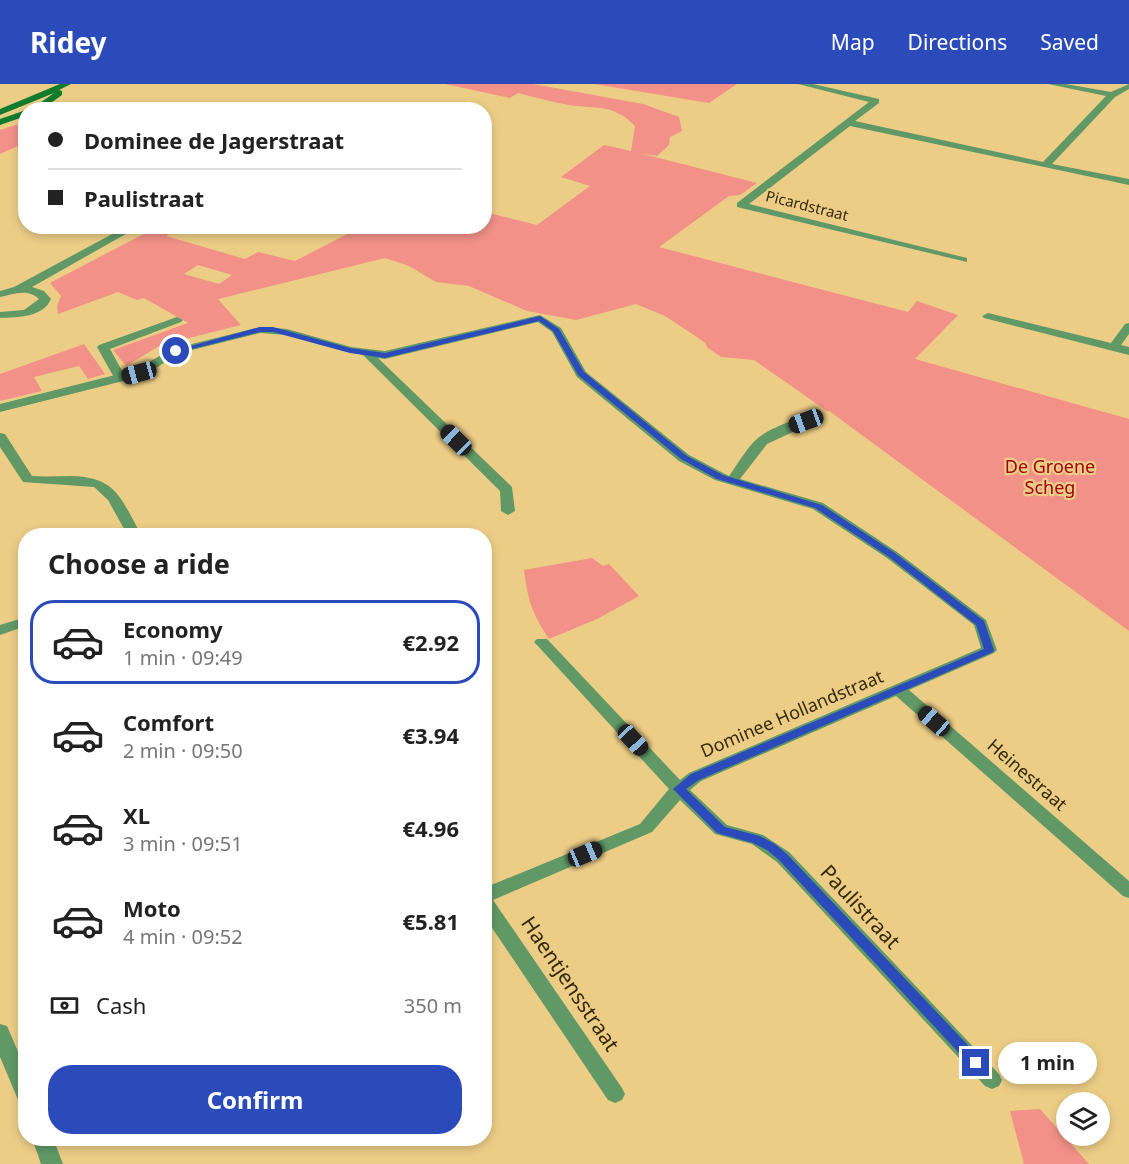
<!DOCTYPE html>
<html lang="en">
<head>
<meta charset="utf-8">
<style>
  :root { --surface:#fff; --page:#f2f2f2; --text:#222; --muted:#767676; --line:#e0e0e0; --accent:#2b4bbb }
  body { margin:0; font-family:"Noto Sans",sans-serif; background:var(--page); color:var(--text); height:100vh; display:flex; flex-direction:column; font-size:22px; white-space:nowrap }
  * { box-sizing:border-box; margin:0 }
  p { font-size:20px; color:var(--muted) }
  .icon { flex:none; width:33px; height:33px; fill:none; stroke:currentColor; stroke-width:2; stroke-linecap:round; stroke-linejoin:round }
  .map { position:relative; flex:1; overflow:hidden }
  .drawer { position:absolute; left:18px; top:444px; width:474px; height:618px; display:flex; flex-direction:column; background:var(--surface); border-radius:24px; box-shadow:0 3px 9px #0003 }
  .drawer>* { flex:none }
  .guide { position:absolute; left:18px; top:18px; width:474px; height:132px; border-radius:24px; box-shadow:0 3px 9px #0003; display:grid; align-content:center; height:132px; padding:0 30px; background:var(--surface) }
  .controls { position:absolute; left:1056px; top:1008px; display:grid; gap:12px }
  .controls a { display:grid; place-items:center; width:54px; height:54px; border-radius:50%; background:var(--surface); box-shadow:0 3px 9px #0003; font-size:30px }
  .end { position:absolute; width:27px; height:27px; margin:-14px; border:8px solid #2b4bbb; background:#fff; box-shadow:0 0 0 3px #fff }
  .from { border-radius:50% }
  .bubble { position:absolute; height:42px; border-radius:21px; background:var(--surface); box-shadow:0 3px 9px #0003; font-size:20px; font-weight:700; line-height:42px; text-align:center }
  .car { position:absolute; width:18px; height:36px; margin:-18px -9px; border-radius:8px; box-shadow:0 0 4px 2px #0007; background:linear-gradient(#222 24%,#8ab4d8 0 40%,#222 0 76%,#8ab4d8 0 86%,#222 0) }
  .guide b { display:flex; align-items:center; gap:21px; height:57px; font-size:22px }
  .guide b+b { border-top:2px solid var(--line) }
  .guide i { width:15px; height:15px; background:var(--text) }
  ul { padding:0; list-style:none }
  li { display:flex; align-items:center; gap:18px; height:84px; margin:0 12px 9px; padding:0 18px; border:3px solid transparent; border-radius:24px }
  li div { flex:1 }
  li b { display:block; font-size:22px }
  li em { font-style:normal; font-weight:700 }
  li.selected { border-color:var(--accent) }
  li>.icon { width:54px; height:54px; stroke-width:1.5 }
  h2 { padding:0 30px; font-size:27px; line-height:72px }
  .pay { display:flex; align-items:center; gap:15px; height:66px; padding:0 30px; font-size:22px }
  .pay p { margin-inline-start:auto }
  .button { display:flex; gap:12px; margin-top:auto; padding:12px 30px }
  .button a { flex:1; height:69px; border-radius:24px; background:var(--accent); color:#fff; font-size:24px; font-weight:700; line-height:69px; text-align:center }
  header { display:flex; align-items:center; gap:36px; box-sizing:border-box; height:84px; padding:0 30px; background:var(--accent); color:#fff }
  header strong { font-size:28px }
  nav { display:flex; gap:33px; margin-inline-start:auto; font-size:21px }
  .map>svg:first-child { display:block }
  .green { fill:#f19187; fill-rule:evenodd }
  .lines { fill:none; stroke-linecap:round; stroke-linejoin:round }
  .lane { fill:#609966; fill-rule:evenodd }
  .street { fill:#609966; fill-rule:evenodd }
  .secondary { fill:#117c2e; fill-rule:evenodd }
  .route { fill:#2b4bbb }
  .labels { text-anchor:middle; stroke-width:4.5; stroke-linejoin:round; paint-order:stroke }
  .far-street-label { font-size:15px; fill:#362a0c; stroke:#eccd86 }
  .park-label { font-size:18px; fill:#a4000f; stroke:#eccd86 }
  .street-label { font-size:18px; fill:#362a0c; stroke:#eccd86 }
  .near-street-label { font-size:21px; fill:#362a0c; stroke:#eccd86 }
</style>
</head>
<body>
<header>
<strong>Ridey</strong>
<nav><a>Map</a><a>Directions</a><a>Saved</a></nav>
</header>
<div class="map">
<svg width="1129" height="1080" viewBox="0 0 1129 1080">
  <rect width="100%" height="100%" fill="#eccd86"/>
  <!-- green -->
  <g class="green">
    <path d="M445,0H533L643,20L679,33L682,47L670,53L669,61L657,72L639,69L757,99L740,111L729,112L659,163L908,228L917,217L958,231L915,275L1129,335V547L829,327H827L754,276L721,273L708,264L705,259L694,251L665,232L636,220L576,236L527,227L469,202L436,198L409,182L385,174L218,215L241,241L161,261L126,282L113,266L188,239L144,214L137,216L118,208L58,230L57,222L61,212L50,199L157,143L178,145L166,152L245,175L258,168L295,177L361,143L484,142L485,128L537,141L590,102L561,93L604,61L631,67L635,42C614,20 597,25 569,21C552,18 535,13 518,9L510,14ZM198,181L232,191L219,200L184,190Z"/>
    <polygon points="594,0 737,0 709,19"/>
    <polygon points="25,38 25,59 0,70 0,46"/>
    <polygon points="84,260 105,290 88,295 79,282 34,293 42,307 0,317 0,290"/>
    <path d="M592,474L603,482L609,480L639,512L597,535L549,555C532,529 528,517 524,486Z"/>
    <polygon points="1040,1025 1089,1080 1024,1080 1010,1027"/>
  </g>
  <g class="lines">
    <!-- lane -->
    <polygon class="lane" points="177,233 183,236 181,238 110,265 126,294 120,298 116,297 97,263 99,261"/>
    <!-- street -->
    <g class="street">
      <polygon points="798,0 813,0 879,15 879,19 855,37 1043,78 1106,12 1048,0 1066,0 1111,8 1129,0 1129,5 1115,13 1052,80 1129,95 1129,101 850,42 749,120 967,174 967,178 737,123 737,119 869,18"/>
      <path d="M127,142H140L32,203L44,207L51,215C43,234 17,233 0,234V228L24,226L39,215C28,204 13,210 0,213V207L14,203Z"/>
      <polygon points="988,229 1111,259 1125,240 1129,239 1129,250 1121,261 1129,263 1129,271 984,234 982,232"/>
      <path d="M540,231L561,244L586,288L689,371L725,390L729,392C738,380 747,363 758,354C767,346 799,332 810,334L812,337L810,340L767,360L740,395L823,419L897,468L986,536L997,566L994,569L909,606L1129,797V814L1123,812L896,612L701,697L690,706L727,741L763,751L789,768L999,990L1002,996L999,1002L992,1005L985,1002L777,778L752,760L715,750L680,716L652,748L493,816L622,1004L625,1010L622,1016L615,1019L608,1016L484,832V804L640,740L669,705L537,561L534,558L537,555H547L680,696L689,689L981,564L974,541L887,474L813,425L715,396L679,377L577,293L552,248L538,238L385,275L378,274L512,403L515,427L508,431L501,427L500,407L363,271L286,251L260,249L180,269L143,292L0,328V320L135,286L172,265L260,243L287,245L351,263L385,267Z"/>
      <path d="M0,349L5,350L32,392C45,393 58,392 71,392C118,393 121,416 142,452H128L108,416L94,403L23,398L0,363Z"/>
      <polygon points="26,533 26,542 0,551 0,541"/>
      <polygon points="0,940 7,942 26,986 26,1021 19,1018 0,973"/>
      <polygon points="32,1054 53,1054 63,1080 41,1080"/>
    </g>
    <!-- secondary -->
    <g class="secondary">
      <polygon points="60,0 71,0 59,6 62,7 62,11 41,26 30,26 54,9 0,31 0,25"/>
      <polygon points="26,26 26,32 0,41 0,35"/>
    </g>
  </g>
  <!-- route -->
  <polygon class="route" points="540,232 559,245 584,288 687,372 723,391 822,421 895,469 984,537 994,566 993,568 699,696 686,705 725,743 760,752 775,760 787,770 981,975 983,979 981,983 972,983 779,776 767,766 753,759 717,749 673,705 691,690 984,565 976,541 889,473 815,424 717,395 681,375 578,291 553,247 539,237 385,274 350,269 273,248 260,248 176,269 173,267 260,243 273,243 350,264 385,269"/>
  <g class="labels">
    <!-- far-street labels -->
    <g class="far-street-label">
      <text transform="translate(807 122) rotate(14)" y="5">Picardstraat</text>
    </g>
    <!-- park labels -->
    <g class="park-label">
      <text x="1050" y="389">De Groene<tspan x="1050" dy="21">Scheg</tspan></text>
    </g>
    <!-- street labels -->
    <g class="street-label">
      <text transform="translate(792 630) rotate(-23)" y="6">Dominee Hollandstraat</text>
      <text transform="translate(1027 691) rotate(41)" y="6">Heinestraat</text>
    </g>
    <!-- near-street labels -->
    <g class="near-street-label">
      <text transform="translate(860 823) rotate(47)" y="7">Paulistraat</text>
      <text transform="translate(570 900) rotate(56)" y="7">Haentjensstraat</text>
    </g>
  </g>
</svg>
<div class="controls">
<a><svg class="icon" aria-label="layers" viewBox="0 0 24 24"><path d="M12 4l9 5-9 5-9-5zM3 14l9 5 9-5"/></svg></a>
</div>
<i class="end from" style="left:176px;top:267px"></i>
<i class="end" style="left:976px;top:979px"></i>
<div class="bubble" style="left:998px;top:958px;width:99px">1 min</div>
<i class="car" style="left:139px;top:289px;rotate:255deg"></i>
<i class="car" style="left:806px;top:337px;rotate:250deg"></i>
<i class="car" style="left:456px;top:356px;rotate:314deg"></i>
<i class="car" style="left:934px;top:637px;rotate:311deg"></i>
<i class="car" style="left:633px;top:656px;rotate:137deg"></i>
<i class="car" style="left:585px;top:770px;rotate:67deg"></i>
<div class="guide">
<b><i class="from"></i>Dominee de Jagerstraat</b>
<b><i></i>Paulistraat</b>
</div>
<section class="drawer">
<h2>Choose a ride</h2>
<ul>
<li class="selected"><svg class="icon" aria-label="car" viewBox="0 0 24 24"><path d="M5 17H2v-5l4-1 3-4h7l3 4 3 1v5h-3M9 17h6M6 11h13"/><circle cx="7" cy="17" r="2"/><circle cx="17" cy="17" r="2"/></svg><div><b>Economy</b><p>1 min · 09:49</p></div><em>€2.92</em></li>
<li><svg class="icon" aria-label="car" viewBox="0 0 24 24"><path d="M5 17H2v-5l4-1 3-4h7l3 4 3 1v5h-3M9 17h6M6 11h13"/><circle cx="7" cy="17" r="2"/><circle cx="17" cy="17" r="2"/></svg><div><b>Comfort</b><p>2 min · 09:50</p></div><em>€3.94</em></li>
<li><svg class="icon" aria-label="car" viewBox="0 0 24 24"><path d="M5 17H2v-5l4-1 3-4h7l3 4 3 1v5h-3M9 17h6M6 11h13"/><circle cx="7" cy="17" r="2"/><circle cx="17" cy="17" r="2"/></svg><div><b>XL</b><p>3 min · 09:51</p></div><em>€4.96</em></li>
<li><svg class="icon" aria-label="car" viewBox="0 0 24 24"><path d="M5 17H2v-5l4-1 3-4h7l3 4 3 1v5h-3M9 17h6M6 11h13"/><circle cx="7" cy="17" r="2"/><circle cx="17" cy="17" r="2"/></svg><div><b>Moto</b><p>4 min · 09:52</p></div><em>€5.81</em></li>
</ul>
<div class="pay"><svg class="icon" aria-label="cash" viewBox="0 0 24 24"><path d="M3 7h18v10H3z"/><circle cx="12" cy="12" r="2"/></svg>Cash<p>350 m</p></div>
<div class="button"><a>Confirm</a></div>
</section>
</div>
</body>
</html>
